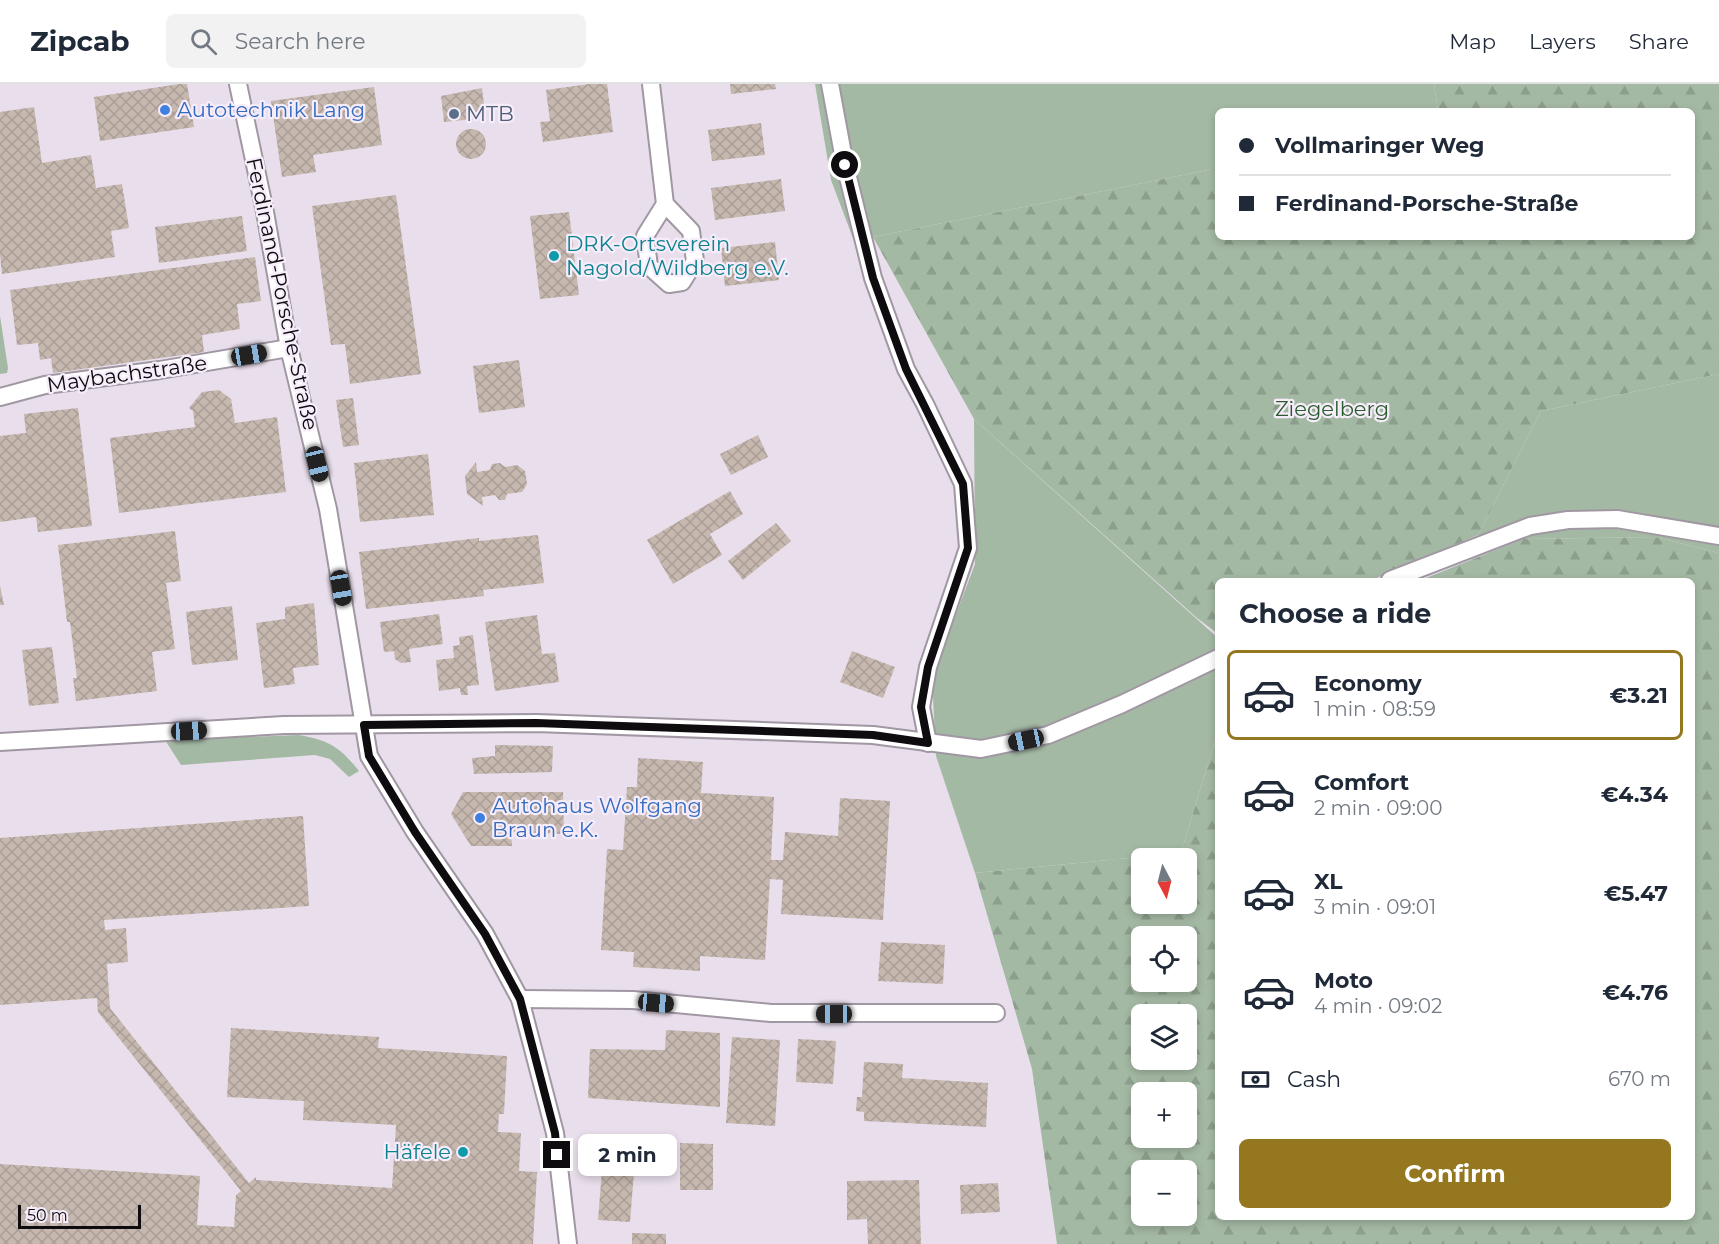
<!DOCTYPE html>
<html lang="en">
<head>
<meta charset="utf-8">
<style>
  :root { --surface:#fff; --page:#f2f2f3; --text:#1f2937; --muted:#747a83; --line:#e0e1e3; --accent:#94771e }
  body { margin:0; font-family:Montserrat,sans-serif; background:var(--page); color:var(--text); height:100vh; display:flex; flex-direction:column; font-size:22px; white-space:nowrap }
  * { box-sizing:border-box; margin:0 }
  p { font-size:20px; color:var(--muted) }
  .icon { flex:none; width:33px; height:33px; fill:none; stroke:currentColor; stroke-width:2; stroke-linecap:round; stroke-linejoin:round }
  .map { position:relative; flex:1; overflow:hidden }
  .details { position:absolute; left:1215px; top:494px; width:480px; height:642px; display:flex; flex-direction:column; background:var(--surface); border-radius:9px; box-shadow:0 3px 9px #0003 }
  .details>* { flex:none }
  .hud { position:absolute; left:1215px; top:24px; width:480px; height:132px; border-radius:9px; box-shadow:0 3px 9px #0003; display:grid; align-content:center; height:132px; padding:0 24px; background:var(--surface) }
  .needle { width:39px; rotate:173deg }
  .tools { position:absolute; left:1131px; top:764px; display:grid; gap:12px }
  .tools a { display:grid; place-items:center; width:66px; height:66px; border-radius:9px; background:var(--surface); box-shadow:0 3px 9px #0003; font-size:30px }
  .scale { position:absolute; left:18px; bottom:15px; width:123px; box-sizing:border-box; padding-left:6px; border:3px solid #0f0c10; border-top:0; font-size:16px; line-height:21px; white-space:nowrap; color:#0f0c10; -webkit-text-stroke:4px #f6ecfa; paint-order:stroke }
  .end { position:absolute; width:27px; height:27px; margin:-14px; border:8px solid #0f0c10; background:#fff; box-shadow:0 0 0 3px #fff }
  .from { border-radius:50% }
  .bubble { position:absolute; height:42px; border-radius:9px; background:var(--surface); box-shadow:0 3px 9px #0003; font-size:20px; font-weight:700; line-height:42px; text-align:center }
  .car { position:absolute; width:18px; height:36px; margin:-18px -9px; border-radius:8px; box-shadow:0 0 4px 2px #0007; background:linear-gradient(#222 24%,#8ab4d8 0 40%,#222 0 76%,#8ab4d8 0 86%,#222 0) }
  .hud b { display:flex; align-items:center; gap:21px; height:57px; font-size:22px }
  .hud b+b { border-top:2px solid var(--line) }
  .hud i { width:15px; height:15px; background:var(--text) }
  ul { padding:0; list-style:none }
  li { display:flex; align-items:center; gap:18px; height:90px; margin:0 12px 9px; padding:0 12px; border:3px solid transparent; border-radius:9px }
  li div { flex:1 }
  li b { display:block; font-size:22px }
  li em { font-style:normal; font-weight:700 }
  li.current { border-color:var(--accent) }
  li>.icon { width:54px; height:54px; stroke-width:1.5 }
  h2 { padding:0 24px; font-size:27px; line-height:72px }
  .pay { display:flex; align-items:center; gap:15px; height:66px; padding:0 24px; font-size:22px }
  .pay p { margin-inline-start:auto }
  .action { display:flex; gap:12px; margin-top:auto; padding:12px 24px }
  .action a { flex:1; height:69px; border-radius:9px; background:var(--accent); color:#fff; font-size:24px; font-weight:700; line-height:69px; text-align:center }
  header { display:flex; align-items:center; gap:36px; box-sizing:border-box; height:84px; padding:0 30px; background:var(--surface); border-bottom:2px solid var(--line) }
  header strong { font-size:28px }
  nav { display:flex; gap:33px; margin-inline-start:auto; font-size:21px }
  .search { width:420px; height:54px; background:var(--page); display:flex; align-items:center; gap:15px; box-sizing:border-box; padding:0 21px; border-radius:9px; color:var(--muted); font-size:22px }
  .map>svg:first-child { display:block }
  .green { fill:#a4b9a4 }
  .forest { fill:url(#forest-firs); fill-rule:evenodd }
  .building { fill:url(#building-cross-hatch) }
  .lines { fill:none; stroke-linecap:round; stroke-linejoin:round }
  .minor-casing { stroke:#a097a3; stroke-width:20 }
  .minor { stroke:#fff; stroke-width:16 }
  .route { stroke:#0f0c10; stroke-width:8 }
  .shop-dot { fill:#3f7fe0; stroke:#f6ecfa; stroke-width:2 }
  .service-dot { fill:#5c6f8a; stroke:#f6ecfa; stroke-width:2 }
  .culture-dot { fill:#0f9aa8; stroke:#f6ecfa; stroke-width:2 }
  .labels { text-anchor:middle; stroke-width:4.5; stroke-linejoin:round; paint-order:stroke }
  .shop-label { font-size:21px; fill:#366cbe; stroke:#f6ecfa; text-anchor:start }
  .service-label { font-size:21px; fill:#4e5e75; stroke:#f6ecfa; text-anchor:start }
  .culture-label { font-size:21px; fill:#0d838f; stroke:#f6ecfa; text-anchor:start }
  .street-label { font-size:21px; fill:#0f0c10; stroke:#f6ecfa }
  .park-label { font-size:21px; fill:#2a5d2e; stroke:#f6ecfa }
</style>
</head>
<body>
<header>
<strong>Zipcab</strong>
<div class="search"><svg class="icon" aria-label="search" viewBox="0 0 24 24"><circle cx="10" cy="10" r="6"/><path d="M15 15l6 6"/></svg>Search here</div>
<nav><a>Map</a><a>Layers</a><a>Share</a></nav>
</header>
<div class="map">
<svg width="1719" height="1160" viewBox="0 0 1719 1160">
  <defs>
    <pattern id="forest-firs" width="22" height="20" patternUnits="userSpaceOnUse" patternTransform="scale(1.5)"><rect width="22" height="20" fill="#a4b9a4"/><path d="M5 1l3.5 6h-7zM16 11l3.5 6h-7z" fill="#8c9e8c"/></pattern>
    <pattern id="building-cross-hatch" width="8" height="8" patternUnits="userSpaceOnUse" patternTransform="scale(1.5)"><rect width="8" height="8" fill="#c6b8af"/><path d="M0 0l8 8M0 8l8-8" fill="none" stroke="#a99d96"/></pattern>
  </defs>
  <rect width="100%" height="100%" fill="#e9dfec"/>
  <!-- green -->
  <g class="green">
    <polygon points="815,0 1434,0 1438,27 1218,27 1218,84 873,153 857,165 831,96"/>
    <polygon points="0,232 8,284 7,289 0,290"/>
    <polygon points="1719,290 1719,469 1656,453 1523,455 1478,451 1541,327"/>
    <polygon points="974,335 1218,554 1218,646 1181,769 975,789 936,672 932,594 975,480"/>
    <path d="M298,651C329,656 340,663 359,687L349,693L330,675L315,671L181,681L165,656Z"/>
  </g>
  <!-- forest -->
  <g class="forest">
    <polygon points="1434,0 1719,0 1719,290 1541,327 1478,451 1372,496 1218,496 1218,550 1197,534 974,335 873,153 1218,84 1218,153 1692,153 1692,27 1438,27"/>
    <path d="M1656,453L1719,469V1160H1057L1032,985L975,789L1181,769L1218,646V1132H1692V496H1421L1523,455ZM1142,774H1186V819H1142ZM1142,852H1186V897H1142ZM1142,930H1186V975H1142ZM1142,1008H1186V1053H1142ZM1142,1086H1186V1131H1142Z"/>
  </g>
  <!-- building -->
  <g class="building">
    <polygon points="179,0 187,0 194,43 100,57 94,13"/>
    <polygon points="589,0 607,0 613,48 543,58 540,38 550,37 546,6"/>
    <polygon points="730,0 775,0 776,5 731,10"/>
    <polygon points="374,3 382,61 313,71 316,88 282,93 271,17"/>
    <polygon points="482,4 484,21 474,35 444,38 441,12"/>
    <polygon points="34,23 42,79 91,71 96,104 122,100 129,144 111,147 115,173 2,190 0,171 0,28"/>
    <polygon points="761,39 765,71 712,77 708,46"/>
    <circle cx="471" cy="60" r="15"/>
    <polygon points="781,95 785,127 715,136 711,104"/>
    <polygon points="396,111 421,290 350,300 345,260 331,261 312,122"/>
    <polygon points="569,128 579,211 540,215 530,132"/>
    <polygon points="242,132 247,167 159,179 155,143"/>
    <polygon points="775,158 779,196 725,202 721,164"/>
    <polygon points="255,173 261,217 237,220 240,245 202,251 204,268 53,289 51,274 40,276 38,259 17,261 10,206"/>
    <polygon points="519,276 525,323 479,329 473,282"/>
    <polygon points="219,306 231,315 235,339 277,333 286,408 119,429 110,354 195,343 193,327 189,324 202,308"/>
    <polygon points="353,314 359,361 343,363 336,316"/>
    <polygon points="78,324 92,442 38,448 36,433 0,438 0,352 26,349 24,330"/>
    <polygon points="758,351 768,373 731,391 720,370"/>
    <polygon points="428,370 434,431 360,438 354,379"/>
    <polygon points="476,378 477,388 490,386 492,380 500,379 505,383 517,381 525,387 527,400 522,408 507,410 505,416 499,416 495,411 482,413 483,422 467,410 465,392"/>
    <polygon points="730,407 743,430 710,450 722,471 673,500 647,456"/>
    <polygon points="776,439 791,457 743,496 728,477"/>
    <polygon points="175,447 181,497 166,499 175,565 152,568 157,607 76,617 73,594 77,594 70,538 67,538 58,461"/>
    <polygon points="538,451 544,499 483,506 484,512 366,525 359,468 479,454 479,457"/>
    <polygon points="0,502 4,521 0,521"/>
    <polygon points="314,519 319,581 293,584 295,600 264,604 256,539 285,535 285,523"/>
    <polygon points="232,522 238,576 192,581 186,528"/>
    <polygon points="439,530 443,560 409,565 411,578 401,579 395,575 394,567 384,568 380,538"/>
    <polygon points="537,531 542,570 555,569 559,598 495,607 485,538"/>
    <polygon points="473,551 479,601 467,602 468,611 461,611 460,604 439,607 436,576 454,574 453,562 460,561 459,553"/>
    <polygon points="52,563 59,619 29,622 22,566"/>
    <polygon points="852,567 895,583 883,614 840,598"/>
    <polygon points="495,661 553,662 552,688 474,690 472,674 495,672"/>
    <polygon points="638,674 703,678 701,709 774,713 771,776 783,776 785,748 838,752 840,714 890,717 883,836 781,830 783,796 770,795 765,876 700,872 700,887 633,883 634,868 601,866 607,765 623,766 627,703 637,703"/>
    <polygon points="463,708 563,708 564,750 511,748 512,762 471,762 451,730"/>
    <polygon points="303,732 309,822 104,836 105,846 126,844 128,878 107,880 110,924 249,1099 256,1093 256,1096 392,1104 396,1041 303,1036 304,1017 227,1013 231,944 379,953 378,964 507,972 504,1030 499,1030 498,1048 521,1049 519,1087 537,1088 533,1160 0,1160 0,1080 200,1092 197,1141 234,1143 236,1111 241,1107 98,928 97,914 0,921 0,754"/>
    <polygon points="881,858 945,861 943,900 878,897"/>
    <polygon points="666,946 720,949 720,1023 588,1014 590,965 665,966"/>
    <polygon points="732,953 780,956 775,1042 726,1039"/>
    <polygon points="798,955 836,957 833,1000 796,998"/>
    <polygon points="864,978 903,980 902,994 988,999 986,1043 864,1037 864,1028 856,1027 857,1013 862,1013"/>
    <polygon points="680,1059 713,1060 713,1106 680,1106"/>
    <polygon points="602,1086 634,1088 630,1138 598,1136"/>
    <polygon points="919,1096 921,1160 868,1160 867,1135 847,1136 847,1097"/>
    <polygon points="998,1099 1000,1128 961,1130 960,1101"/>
    <polygon points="632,1149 666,1150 666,1160 632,1160"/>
  </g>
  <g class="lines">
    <!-- minor casing -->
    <g class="minor-casing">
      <g id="minor">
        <polyline points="238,0 265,128 289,264 328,425 369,672 415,748 485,850 520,915 555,1049 568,1160"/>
        <polyline points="651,0 665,120 691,147 695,177 682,198 669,200 649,182 645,152 665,120"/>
        <polyline points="830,0 845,81 873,194 906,285 925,320 963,400 968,464 928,583 921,623 928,659"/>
        <polyline points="0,313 45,301 160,286 289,264"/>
        <polyline points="1390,496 1530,442 1568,436 1617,435 1719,452"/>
        <polyline points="0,658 284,641 536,639 873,651 981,665 1048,651 1122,620 1218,574"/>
        <polyline points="520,915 633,916 771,929 996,929"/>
      </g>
    </g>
    <!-- minor -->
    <use href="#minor" class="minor"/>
  </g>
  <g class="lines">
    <!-- route -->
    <polyline class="route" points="557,1071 555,1049 520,915 485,850 415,748 369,672 364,641 536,639 873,651 928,659 921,623 928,583 968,464 963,400 906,285 873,194 845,81"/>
  </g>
  <!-- markers -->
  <g class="shop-dot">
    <circle cx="165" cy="26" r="6"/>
    <circle cx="480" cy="734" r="6"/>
  </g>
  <circle class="service-dot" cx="454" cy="30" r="6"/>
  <g class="culture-dot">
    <circle cx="554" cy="172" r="6"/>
    <circle cx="463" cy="1068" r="6"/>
  </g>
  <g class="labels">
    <!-- shop labels -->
    <g class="shop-label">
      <text x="177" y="33">Autotechnik Lang</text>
      <text x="492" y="729">Autohaus Wolfgang<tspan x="492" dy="24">Braun e.K.</tspan></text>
    </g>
    <!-- service labels -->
    <g class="service-label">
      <text x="466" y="37">MTB</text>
    </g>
    <!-- culture labels -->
    <g class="culture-label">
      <text x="566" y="167">DRK-Ortsverein<tspan x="566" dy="24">Nagold/Wildberg e.V.</tspan></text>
      <text x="451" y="1075" text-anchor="end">Häfele</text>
    </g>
    <!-- street labels -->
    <g class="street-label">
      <text transform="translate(282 210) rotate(78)" y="7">Ferdinand-Porsche-Straße</text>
      <text transform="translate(127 290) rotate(-8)" y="7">Maybachstraße</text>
    </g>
    <!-- park labels -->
    <g class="park-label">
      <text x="1332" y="332">Ziegelberg</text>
    </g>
  </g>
</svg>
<div class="tools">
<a><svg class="needle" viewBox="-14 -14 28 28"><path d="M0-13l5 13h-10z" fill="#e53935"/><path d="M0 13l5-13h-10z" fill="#747a83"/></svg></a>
<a><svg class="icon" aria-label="locate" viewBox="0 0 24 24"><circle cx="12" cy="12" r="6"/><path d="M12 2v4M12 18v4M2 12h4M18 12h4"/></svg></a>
<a><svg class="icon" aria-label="layers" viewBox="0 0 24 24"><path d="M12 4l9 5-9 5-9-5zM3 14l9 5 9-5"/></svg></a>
<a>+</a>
<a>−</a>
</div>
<div class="scale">50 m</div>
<i class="end from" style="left:845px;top:81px"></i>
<i class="end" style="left:557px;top:1071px"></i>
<div class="bubble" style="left:578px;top:1050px;width:99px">2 min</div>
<i class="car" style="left:249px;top:271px;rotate:80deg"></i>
<i class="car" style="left:317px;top:380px;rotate:166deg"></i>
<i class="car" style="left:341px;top:504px;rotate:170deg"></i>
<i class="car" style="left:189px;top:647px;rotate:87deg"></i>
<i class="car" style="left:1026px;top:656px;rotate:258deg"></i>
<i class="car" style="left:656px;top:919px;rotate:95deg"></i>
<i class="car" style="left:834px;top:930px;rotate:270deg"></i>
<div class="hud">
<b><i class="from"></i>Vollmaringer Weg</b>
<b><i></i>Ferdinand-Porsche-Straße</b>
</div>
<section class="details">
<h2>Choose a ride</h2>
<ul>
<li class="current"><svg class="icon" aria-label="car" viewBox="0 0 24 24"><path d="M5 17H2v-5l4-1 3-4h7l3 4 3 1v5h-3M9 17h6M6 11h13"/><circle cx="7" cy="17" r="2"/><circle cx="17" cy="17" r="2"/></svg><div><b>Economy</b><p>1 min · 08:59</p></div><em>€3.21</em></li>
<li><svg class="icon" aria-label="car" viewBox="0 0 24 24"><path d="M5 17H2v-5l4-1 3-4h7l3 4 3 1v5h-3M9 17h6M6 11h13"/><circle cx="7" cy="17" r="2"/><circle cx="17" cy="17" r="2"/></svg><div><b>Comfort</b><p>2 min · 09:00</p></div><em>€4.34</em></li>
<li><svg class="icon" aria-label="car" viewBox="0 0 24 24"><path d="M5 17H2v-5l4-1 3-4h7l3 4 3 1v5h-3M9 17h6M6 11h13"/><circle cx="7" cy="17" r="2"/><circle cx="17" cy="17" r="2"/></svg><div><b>XL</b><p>3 min · 09:01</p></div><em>€5.47</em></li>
<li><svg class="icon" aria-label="car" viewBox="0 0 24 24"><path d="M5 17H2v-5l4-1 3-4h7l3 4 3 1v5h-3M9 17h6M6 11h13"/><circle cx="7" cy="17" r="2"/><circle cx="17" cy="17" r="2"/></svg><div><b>Moto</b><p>4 min · 09:02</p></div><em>€4.76</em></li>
</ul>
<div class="pay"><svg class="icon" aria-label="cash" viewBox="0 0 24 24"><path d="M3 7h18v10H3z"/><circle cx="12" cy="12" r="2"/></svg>Cash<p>670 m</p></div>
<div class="action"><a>Confirm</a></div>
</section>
</div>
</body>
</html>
